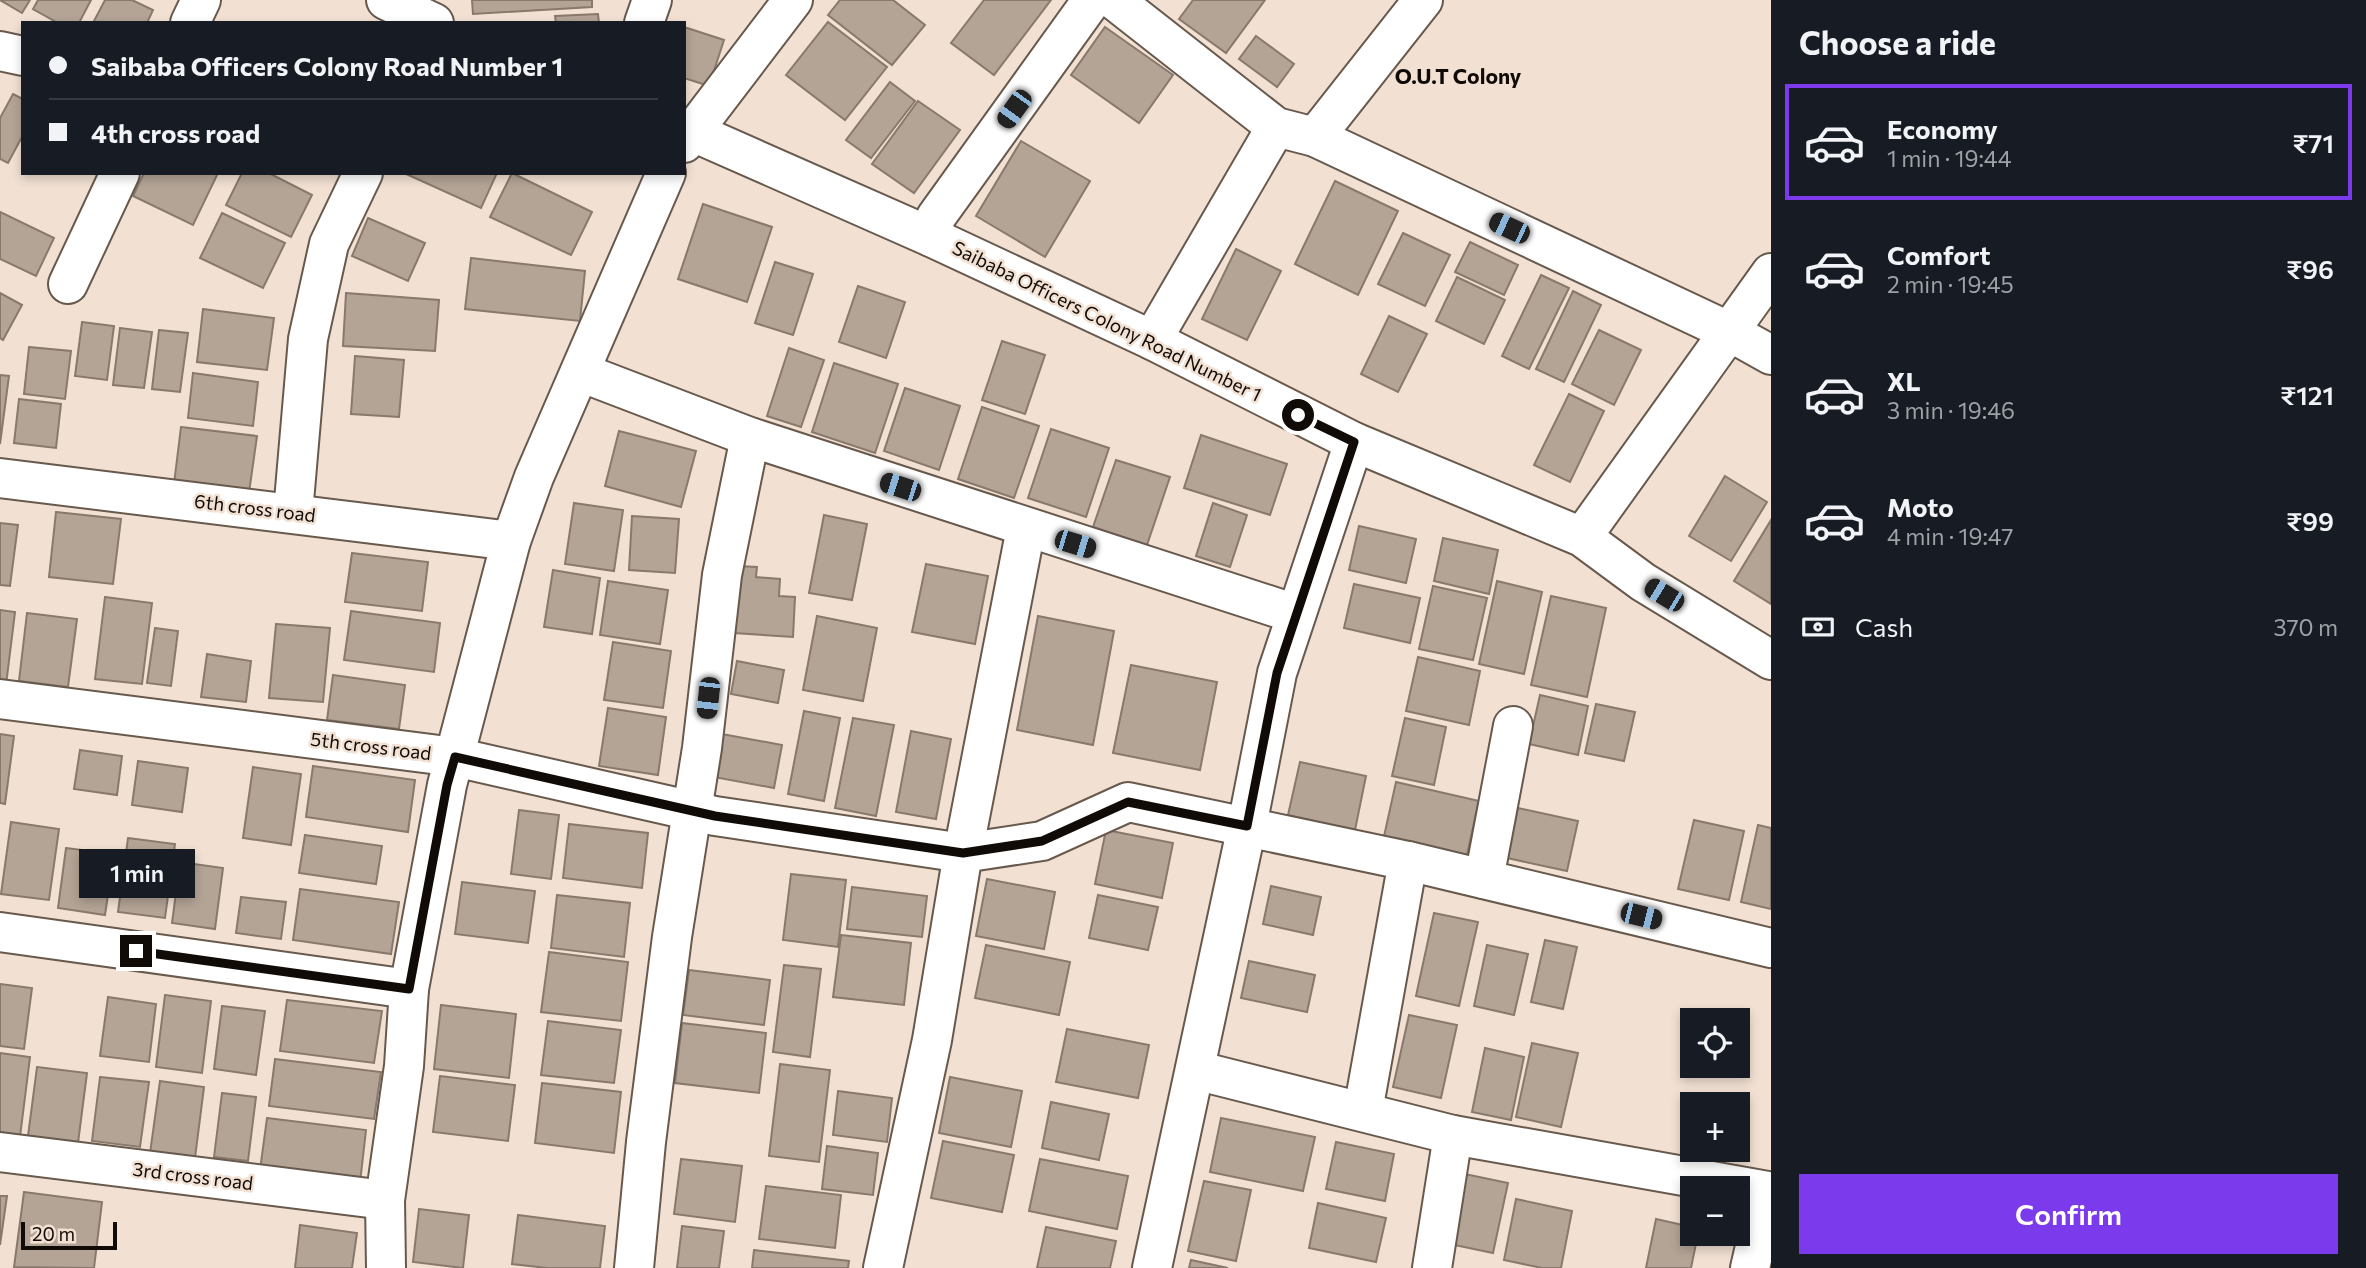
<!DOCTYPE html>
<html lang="en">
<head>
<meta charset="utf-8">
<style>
  :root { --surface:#171b24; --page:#242831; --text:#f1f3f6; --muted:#9ea1a6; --line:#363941; --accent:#7c3aed }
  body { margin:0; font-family:Commissioner,sans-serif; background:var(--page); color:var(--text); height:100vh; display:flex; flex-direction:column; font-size:26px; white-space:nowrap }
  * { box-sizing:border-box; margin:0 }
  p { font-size:23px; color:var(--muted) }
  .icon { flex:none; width:38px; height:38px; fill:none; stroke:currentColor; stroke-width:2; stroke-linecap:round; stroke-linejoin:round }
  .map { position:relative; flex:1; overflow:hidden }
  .drawer { display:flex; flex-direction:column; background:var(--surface); width:595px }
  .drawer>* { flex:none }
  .hud { position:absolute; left:21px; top:21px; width:665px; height:154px; border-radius:0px; box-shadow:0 4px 10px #0003; display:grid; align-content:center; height:154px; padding:0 28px; background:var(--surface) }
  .tools { position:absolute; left:1680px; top:1008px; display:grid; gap:14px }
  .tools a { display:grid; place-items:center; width:70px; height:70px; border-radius:0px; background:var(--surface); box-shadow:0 4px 10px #0003; font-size:35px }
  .scale { position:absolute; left:21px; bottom:18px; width:96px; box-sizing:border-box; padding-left:7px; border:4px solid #100b06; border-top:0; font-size:19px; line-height:24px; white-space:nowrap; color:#100b06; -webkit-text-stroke:5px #f2e1d3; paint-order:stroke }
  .end { position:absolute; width:32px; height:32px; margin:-16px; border:9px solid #100b06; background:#fff; box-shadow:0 0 0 4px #fff }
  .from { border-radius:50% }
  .bubble { position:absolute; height:49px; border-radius:0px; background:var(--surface); box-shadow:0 4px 10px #0003; font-size:23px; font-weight:600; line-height:49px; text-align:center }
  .car { position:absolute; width:21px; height:42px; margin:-21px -10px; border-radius:9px; box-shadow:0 0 5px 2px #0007; background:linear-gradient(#222 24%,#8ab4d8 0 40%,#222 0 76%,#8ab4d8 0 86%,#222 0) }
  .hud b { display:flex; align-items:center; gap:24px; height:66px; font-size:26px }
  .hud b+b { border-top:2px solid var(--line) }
  .hud i { width:18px; height:18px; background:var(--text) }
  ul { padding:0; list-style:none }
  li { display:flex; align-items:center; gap:21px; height:116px; margin:0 14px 10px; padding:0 14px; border:4px solid transparent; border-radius:0px }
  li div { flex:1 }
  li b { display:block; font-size:26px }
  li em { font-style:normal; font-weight:600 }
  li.on { border-color:var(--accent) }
  li>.icon { width:63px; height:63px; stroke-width:1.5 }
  h2 { padding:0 28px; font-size:32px; line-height:84px }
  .pay { display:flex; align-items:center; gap:18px; height:77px; padding:0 28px; font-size:26px }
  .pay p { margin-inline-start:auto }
  .button { display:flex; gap:14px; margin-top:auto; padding:14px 28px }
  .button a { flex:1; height:80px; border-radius:0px; background:var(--accent); color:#fff; font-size:28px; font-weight:600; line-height:80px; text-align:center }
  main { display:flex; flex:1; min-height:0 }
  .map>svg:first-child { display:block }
  .building { fill:#b4a496; stroke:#88796c; stroke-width:2 }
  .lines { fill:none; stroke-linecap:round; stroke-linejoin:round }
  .minor-casing { stroke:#68594d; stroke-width:42 }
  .minor { stroke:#fff; stroke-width:38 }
  .route { stroke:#100b06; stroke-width:9 }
  .labels { text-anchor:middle; stroke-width:5; stroke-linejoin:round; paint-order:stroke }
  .street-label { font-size:19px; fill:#100b06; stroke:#f2e1d3 }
  .neighbourhood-label { font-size:21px; font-weight:bold; fill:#100b06; stroke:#f2e1d3 }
</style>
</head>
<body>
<main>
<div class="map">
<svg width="1771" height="1268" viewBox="0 0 1771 1268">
  <rect width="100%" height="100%" fill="#f2e1d3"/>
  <!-- building -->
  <g class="building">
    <polygon points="0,0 30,0 22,13"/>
    <polygon points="38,0 91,0 79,23 58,23 33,9"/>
    <polygon points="105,0 132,0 153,10 147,23 93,23"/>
    <polygon points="472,0 592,0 592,7 473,14"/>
    <polygon points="840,0 893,0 925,25 892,65 828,15"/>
    <polygon points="984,0 1051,0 994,75 951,43"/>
    <polygon points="1193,0 1265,0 1226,53 1179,19"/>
    <polygon points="598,14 599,23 556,23 555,16"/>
    <polygon points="828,22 887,67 845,120 786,75"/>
    <polygon points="684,27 724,40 709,86 684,78"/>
    <polygon points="1105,27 1173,75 1139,123 1071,75"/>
    <polygon points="1256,36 1294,64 1277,87 1239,59"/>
    <polygon points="890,82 915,101 871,158 846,140"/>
    <polygon points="13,94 23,99 23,135 8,163 0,159 0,118"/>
    <polygon points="918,101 960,130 914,193 872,164"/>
    <polygon points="1021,141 1090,181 1045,257 976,216"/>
    <polygon points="144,173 218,173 193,225 133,196"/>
    <polygon points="242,173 269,173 312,195 291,237 226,205"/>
    <polygon points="404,173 497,173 481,208"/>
    <polygon points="512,173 592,212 571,255 490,217"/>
    <polygon points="1335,181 1398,211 1358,295 1295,264"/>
    <polygon points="703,204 772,227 747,302 678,279"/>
    <polygon points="0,212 54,238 36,276 0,259"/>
    <polygon points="222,213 285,243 263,288 200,258"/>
    <polygon points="368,218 425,243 408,281 352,256"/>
    <polygon points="1403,233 1450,255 1425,306 1378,284"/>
    <polygon points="1470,242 1518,265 1504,295 1455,272"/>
    <polygon points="1236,249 1281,271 1247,340 1202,319"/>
    <polygon points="471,258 585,271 580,321 465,309"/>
    <polygon points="775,262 813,274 793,335 755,323"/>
    <polygon points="1541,275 1569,288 1529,369 1502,356"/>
    <polygon points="1457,277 1505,300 1484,344 1436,321"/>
    <polygon points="858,286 905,302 886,358 839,342"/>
    <polygon points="1573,291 1601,305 1564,382 1536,369"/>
    <polygon points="0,293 22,305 3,340 0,338"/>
    <polygon points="346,293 439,300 435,351 343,346"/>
    <polygon points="203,309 274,318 267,370 197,362"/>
    <polygon points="1389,316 1427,334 1398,392 1361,374"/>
    <polygon points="82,322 114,326 107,380 75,376"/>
    <polygon points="120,328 152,332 144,388 113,385"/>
    <polygon points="159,330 188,333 180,392 152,389"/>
    <polygon points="1599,330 1641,350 1614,405 1572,384"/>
    <polygon points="1002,341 1045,355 1025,414 982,400"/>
    <polygon points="29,347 71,351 65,399 24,394"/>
    <polygon points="789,348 824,360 801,427 767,416"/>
    <polygon points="355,356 404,360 399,417 351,414"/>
    <polygon points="834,363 898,384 875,453 812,432"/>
    <polygon points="193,373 258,382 253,426 188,418"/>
    <polygon points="0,375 9,376 0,444"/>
    <polygon points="905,388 960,406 939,470 884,451"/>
    <polygon points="1569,394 1604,411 1570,482 1534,465"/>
    <polygon points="19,399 61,404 56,448 14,443"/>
    <polygon points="982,407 1039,426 1014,498 958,479"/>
    <polygon points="181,427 257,436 249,493 174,484"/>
    <polygon points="1051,429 1109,448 1086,517 1028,498"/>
    <polygon points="619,431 696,451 681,507 605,486"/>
    <polygon points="1201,435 1287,464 1270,515 1184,488"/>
    <polygon points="1116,460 1170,477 1147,545 1093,527"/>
    <polygon points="1725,476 1767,502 1731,561 1689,536"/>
    <polygon points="574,503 623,510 614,571 565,564"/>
    <polygon points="1213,503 1247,515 1230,567 1196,556"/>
    <polygon points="56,512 121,519 113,584 49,577"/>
    <polygon points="824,515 867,524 852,600 809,593"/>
    <polygon points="632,516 679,519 675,573 629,570"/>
    <polygon points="1771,520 1771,604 1734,581"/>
    <polygon points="0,523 18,525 10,586 0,585"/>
    <polygon points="1359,526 1416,539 1406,583 1349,570"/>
    <polygon points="1443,538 1498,550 1489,594 1434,581"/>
    <polygon points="352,553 428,562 422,611 345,602"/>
    <polygon points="926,564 988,576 975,644 912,632"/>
    <polygon points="738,566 757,567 756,577 780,579 779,596 795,597 793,637 734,633"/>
    <polygon points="553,570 600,578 592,634 544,627"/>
    <polygon points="608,581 668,590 660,644 600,635"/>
    <polygon points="1497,581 1542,592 1524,674 1479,664"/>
    <polygon points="1354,584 1420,598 1410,643 1344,628"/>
    <polygon points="1433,586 1487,598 1473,660 1419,649"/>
    <polygon points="1551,596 1606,608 1587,697 1531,685"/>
    <polygon points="105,597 152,603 142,684 95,679"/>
    <polygon points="0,610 15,612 6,685 0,685"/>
    <polygon points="351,611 440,623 434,672 344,660"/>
    <polygon points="27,613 77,619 68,687 19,681"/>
    <polygon points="817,616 877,628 863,701 803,690"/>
    <polygon points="1038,616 1114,631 1093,745 1017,730"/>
    <polygon points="276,624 330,628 323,702 269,698"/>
    <polygon points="155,628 178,631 171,686 147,683"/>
    <polygon points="613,642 671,651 663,708 604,700"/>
    <polygon points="207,654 251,661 246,702 201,697"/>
    <polygon points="1418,657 1480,671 1469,725 1406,711"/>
    <polygon points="737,661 784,670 778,703 731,694"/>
    <polygon points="1131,665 1217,682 1200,770 1113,753"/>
    <polygon points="333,675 405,685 399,729 327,720"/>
    <polygon points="1540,695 1588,706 1578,755 1529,744"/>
    <polygon points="1596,704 1635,712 1624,761 1585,753"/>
    <polygon points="608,708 666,717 658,775 599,766"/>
    <polygon points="804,711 840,718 824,801 788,794"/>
    <polygon points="853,718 894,725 876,816 835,808"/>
    <polygon points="1405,718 1446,727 1434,785 1392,776"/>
    <polygon points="911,731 951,739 936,819 896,812"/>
    <polygon points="0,734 14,736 5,804 0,803"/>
    <polygon points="722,734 782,745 774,788 714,777"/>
    <polygon points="80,750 122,756 117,795 74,789"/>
    <polygon points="138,761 188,768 182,812 132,805"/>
    <polygon points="1300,762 1366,776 1355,830 1288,815"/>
    <polygon points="313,766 415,780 408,832 306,817"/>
    <polygon points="253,767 301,774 291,845 243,838"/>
    <polygon points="1396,782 1479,801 1466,859 1383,841"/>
    <polygon points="1518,808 1578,821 1567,871 1507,858"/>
    <polygon points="519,810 559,815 551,879 511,874"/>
    <polygon points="1694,820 1744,831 1729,900 1678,889"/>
    <polygon points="11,822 59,829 49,900 1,894"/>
    <polygon points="569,824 648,833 642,888 563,878"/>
    <polygon points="1758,825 1771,828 1771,909 1741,902"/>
    <polygon points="1106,830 1173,843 1162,898 1095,884"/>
    <polygon points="305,835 382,846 376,884 299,873"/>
    <polygon points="128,838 175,844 165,918 118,912"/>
    <polygon points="66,848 114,854 105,915 58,908"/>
    <polygon points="180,862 223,868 215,929 172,923"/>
    <polygon points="791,874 846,880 838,947 783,940"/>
    <polygon points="987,879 1055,892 1044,949 976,936"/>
    <polygon points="462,882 535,891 528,943 455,934"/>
    <polygon points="1271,886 1321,897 1313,935 1263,924"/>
    <polygon points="852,887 927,896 922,937 847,929"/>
    <polygon points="300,889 399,902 391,954 293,940"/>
    <polygon points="557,895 630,903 624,957 551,948"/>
    <polygon points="1098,895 1158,907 1148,950 1089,938"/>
    <polygon points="241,897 286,902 281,939 236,933"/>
    <polygon points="1434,913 1478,922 1459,1006 1416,996"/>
    <polygon points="841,935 911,943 904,1005 833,997"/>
    <polygon points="1545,940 1577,947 1563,1009 1531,1002"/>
    <polygon points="986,945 1070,962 1059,1015 975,998"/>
    <polygon points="1487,945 1528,954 1514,1015 1474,1006"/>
    <polygon points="549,952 628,962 621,1021 541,1012"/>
    <polygon points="1249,961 1315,975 1307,1012 1241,998"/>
    <polygon points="784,965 821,969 810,1057 773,1052"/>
    <polygon points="689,970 770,980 764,1025 683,1015"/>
    <polygon points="0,984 32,988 24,1049 0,1046"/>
    <polygon points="165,995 211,1001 202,1073 156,1067"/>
    <polygon points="108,997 156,1004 149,1062 100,1056"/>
    <polygon points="287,1000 382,1011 374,1063 280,1051"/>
    <polygon points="441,1005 516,1014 509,1078 434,1069"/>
    <polygon points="222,1006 265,1011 256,1075 214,1069"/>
    <polygon points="1409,1015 1457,1025 1441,1098 1393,1087"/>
    <polygon points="548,1021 621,1030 614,1083 541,1075"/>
    <polygon points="682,1023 766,1033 759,1093 675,1083"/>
    <polygon points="1067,1029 1149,1045 1138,1098 1056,1082"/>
    <polygon points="1532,1043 1578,1053 1561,1127 1516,1117"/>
    <polygon points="1485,1048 1524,1057 1511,1120 1472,1112"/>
    <polygon points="0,1053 30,1057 20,1137 0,1135"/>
    <polygon points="275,1059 381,1072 374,1119 269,1106"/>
    <polygon points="780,1064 830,1070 819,1162 769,1156"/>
    <polygon points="37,1067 87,1073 78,1143 28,1136"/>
    <polygon points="440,1076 515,1085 508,1141 433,1132"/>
    <polygon points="100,1077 149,1082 140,1147 92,1141"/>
    <polygon points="950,1077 1022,1091 1011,1147 939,1133"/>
    <polygon points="160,1081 204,1087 195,1158 150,1153"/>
    <polygon points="542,1083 621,1092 614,1153 535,1143"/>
    <polygon points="838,1091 892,1098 887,1142 833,1135"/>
    <polygon points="222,1093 256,1097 248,1161 214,1157"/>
    <polygon points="1051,1102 1109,1114 1099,1160 1042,1148"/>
    <polygon points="267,1118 366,1130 360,1183 260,1170"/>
    <polygon points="1221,1118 1315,1137 1303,1191 1210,1172"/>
    <polygon points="943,1141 1014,1155 1002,1212 931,1198"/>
    <polygon points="1336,1142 1394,1154 1385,1201 1326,1189"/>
    <polygon points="827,1146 878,1153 873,1195 822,1189"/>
    <polygon points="681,1159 742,1166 735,1222 674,1214"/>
    <polygon points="1040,1159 1128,1176 1117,1229 1029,1211"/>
    <polygon points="1460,1173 1508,1183 1493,1253 1445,1243"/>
    <polygon points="1204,1181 1251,1190 1236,1261 1188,1251"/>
    <polygon points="766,1186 841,1195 835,1248 759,1239"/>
    <polygon points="24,1192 102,1202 94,1268 14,1267"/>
    <polygon points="0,1196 7,1196 0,1245"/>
    <polygon points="1516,1199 1572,1211 1561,1268 1542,1268 1504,1260"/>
    <polygon points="1318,1203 1386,1218 1376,1262 1309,1248"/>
    <polygon points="419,1209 469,1215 463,1268 413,1262"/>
    <polygon points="518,1215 605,1226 600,1268 547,1268 512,1264"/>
    <polygon points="1656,1219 1692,1227 1692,1234 1698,1234 1691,1268 1646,1268"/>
    <polygon points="300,1225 357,1233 352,1268 295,1268"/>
    <polygon points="682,1226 724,1231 719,1268 677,1268"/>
    <polygon points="1046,1227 1116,1241 1110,1268 1037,1268"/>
    <polygon points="754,1250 849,1261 848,1268 752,1268"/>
    <polygon points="1191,1260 1228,1268 1189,1268"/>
  </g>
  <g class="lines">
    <!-- minor casing -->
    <g class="minor-casing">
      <g id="minor">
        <polyline points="386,0 434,23"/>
        <polyline points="1114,0 1276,127 1315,137 1728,331 1771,355"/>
        <polyline points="190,23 201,0"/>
        <polyline points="644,23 652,0"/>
        <polyline points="0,51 23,56"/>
        <polyline points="684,128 931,237 1152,340 1354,442 1582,537 1643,582 1771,660"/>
        <polyline points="1315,137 1423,0"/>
        <polyline points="684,143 793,0"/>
        <polyline points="931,237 936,217 1092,0"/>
        <polyline points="68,284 120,173"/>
        <polyline points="1152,340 1276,127"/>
        <polyline points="580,372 750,437 1296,614"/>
        <polyline points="0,478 511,541"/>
        <polyline points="293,513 308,339 329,244 363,173"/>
        <polyline points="1582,537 1771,273"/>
        <polyline points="0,699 455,757 715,816 963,853 1042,841 1128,802 1408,861 1363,1111"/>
        <polyline points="1408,861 1771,948"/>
        <polyline points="1484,879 1513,726"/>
        <polyline points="0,932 409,989"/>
        <polyline points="1195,1070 1453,1135 1768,1191 1750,1268"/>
        <polyline points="0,1152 385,1200"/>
        <polyline points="386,1268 385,1200 404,1066 409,989 447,785 511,541 534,477 666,173"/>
        <polyline points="634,1268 646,1142 672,937 702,748 722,575 750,437"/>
        <polyline points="883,1268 932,1040 963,853 1026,528"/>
        <polyline points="1152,1268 1247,826 1277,673 1354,442"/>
        <polyline points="1432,1268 1453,1135"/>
      </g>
    </g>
    <!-- minor -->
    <use href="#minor" class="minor"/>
  </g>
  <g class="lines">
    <!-- route -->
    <polyline class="route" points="136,951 409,989 447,785 455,757 715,816 963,853 1042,841 1128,802 1247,826 1277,673 1354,442 1298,415"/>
  </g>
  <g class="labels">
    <!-- street labels -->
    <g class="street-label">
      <text transform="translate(1107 321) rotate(26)" y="7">Saibaba Officers Colony Road Number 1</text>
      <text transform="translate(255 508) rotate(7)" y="7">6th cross road</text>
      <text transform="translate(371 746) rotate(7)" y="7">5th cross road</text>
      <text transform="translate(193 1176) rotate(7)" y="7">3rd cross road</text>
    </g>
    <!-- neighbourhood labels -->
    <g class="neighbourhood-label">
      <text x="1458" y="84">O.U.T Colony</text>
    </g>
  </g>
</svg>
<div class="tools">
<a><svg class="icon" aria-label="locate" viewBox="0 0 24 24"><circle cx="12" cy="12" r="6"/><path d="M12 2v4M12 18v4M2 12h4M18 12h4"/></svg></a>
<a>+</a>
<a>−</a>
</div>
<div class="scale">20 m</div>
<i class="end from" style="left:1298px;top:415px"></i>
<i class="end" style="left:136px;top:951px"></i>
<div class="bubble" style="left:79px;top:849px;width:116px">1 min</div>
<i class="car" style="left:1014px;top:109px;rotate:216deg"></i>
<i class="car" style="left:1509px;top:228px;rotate:295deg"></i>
<i class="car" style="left:900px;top:487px;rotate:288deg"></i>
<i class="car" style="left:1075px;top:544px;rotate:107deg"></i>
<i class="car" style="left:1664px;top:595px;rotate:301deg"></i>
<i class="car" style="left:708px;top:698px;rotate:186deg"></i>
<i class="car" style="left:1641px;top:916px;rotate:104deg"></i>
<div class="hud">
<b><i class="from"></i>Saibaba Officers Colony Road Number 1</b>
<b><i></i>4th cross road</b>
</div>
</div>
<section class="drawer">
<h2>Choose a ride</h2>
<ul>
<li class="on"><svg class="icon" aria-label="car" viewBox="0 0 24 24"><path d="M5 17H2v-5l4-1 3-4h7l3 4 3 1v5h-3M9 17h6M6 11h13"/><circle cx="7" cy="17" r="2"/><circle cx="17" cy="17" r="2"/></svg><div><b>Economy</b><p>1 min · 19:44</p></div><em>₹71</em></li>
<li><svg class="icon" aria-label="car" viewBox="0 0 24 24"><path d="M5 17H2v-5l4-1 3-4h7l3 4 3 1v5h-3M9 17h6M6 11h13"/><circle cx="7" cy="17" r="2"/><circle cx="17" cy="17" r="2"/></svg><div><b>Comfort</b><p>2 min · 19:45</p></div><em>₹96</em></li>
<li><svg class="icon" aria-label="car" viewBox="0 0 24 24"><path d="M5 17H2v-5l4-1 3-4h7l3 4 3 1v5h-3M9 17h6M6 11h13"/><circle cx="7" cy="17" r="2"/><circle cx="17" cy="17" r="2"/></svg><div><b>XL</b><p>3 min · 19:46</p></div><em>₹121</em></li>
<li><svg class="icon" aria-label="car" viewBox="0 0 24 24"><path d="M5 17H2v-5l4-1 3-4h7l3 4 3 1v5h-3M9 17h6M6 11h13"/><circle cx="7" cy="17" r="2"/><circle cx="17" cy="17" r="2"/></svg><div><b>Moto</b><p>4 min · 19:47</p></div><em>₹99</em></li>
</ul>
<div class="pay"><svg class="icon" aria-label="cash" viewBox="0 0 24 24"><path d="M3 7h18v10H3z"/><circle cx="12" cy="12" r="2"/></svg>Cash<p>370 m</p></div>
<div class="button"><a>Confirm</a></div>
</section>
</main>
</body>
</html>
